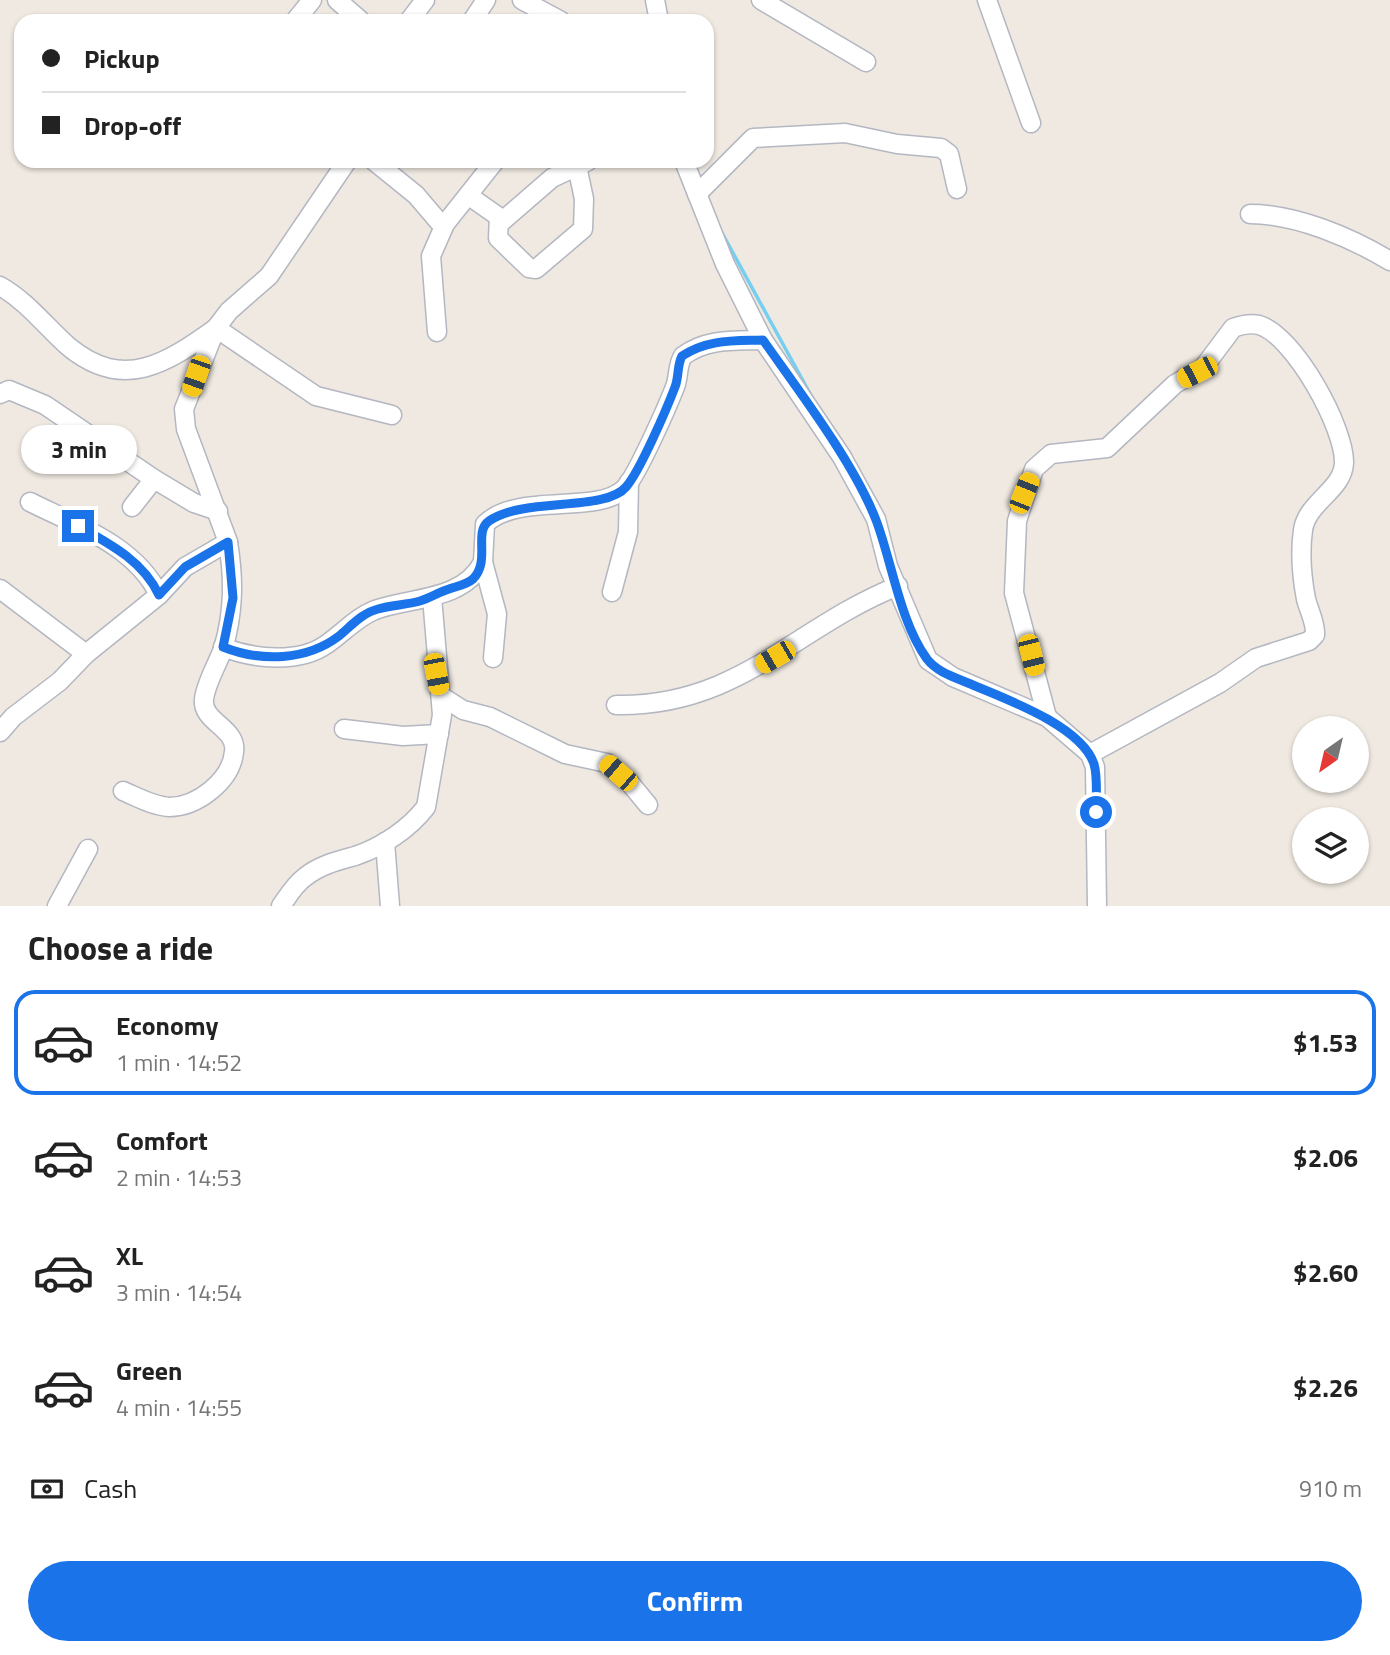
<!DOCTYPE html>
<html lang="en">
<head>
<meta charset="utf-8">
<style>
  :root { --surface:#fff; --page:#f2f2f2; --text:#222; --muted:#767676; --line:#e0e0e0; --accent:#1a73e8 }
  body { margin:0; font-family:"Titillium Web",sans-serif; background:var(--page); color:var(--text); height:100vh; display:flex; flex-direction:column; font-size:26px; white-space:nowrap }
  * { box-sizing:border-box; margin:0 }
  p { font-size:23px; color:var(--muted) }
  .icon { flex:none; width:38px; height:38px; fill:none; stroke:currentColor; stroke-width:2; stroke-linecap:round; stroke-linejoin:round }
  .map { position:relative; height:906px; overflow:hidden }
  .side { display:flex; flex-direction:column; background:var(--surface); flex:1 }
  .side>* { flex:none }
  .guide { position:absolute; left:14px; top:14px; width:700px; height:154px; border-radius:21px; box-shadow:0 2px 5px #0004; display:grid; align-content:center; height:154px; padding:0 28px; background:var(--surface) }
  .needle { width:46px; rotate:214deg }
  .fabs { position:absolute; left:1292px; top:716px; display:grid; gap:14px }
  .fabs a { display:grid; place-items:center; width:77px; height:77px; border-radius:50%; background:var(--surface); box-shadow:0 2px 5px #0004; font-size:35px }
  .end { position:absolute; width:32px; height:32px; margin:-16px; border:9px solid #1a73e8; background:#fff; box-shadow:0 0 0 4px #fff }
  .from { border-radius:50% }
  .bubble { position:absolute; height:49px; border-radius:24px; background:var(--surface); box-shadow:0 2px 5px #0004; font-size:23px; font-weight:700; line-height:49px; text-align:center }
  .car { position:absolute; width:21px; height:42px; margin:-21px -10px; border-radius:9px; box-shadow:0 0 5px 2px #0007; background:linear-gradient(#f5c518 24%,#345 0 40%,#f5c518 0 76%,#345 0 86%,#f5c518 0) }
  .guide b { display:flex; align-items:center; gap:24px; height:66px; font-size:26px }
  .guide b+b { border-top:2px solid var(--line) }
  .guide i { width:18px; height:18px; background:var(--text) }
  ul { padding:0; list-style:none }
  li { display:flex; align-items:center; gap:21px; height:105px; margin:0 14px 10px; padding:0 14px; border:4px solid transparent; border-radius:21px }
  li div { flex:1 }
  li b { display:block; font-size:26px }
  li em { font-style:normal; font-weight:700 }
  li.selected { border-color:var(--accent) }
  li>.icon { width:63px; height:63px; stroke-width:1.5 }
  h2 { padding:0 28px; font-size:32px; line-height:84px }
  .pay { display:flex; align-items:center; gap:18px; height:77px; padding:0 28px; font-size:26px }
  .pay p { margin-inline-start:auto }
  .action { display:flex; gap:14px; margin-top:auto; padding:14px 28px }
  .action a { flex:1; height:80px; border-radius:42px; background:var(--accent); color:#fff; font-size:28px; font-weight:700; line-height:80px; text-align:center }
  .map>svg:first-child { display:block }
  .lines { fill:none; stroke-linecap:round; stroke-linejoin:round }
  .stream { stroke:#75cff0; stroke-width:3.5 }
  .minor-casing { stroke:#b4b7c1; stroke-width:21 }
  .minor { stroke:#fff; stroke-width:18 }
  .route { stroke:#1a73e8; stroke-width:9 }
</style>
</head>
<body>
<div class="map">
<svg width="1390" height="906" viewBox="0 0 1390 906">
  <rect width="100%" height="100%" fill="#efe9e1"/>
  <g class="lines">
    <!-- stream -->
    <polyline class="stream" points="721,231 813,399"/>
    <!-- minor casing -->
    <g class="minor-casing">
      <g id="minor">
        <polyline points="337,0 361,21"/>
        <polyline points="522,0 561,21"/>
        <polyline points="655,0 659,21"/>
        <polyline points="761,0 866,62"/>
        <polyline points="987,0 1031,123"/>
        <polyline points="295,21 312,0"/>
        <polyline points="409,21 425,0"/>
        <polyline points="472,21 486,0"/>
        <polyline points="374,161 416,195 439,222 445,224 495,161"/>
        <polyline points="684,161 725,264 763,340 842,457 876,519 888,566 928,660 953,677 1047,717 1090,754 1095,767 1097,906"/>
        <polyline points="697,194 753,138 845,133 897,144 941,148 949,154 957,189"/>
        <polyline points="469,196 499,217 498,238 529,268 536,269 583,229 584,199 577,166"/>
        <path d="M1250,214C1296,214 1350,237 1390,261"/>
        <polyline points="500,223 552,178 588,161"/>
        <path d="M0,286C28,302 45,326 69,347C124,392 167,363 216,328L316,396L392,415"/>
        <polyline points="437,332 431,256 445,224"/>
        <polyline points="0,394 9,390 45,405 154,479"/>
        <path d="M30,502C76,525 136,546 159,595"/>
        <polyline points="132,507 154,479 194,503 218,511"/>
        <polyline points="0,589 86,654"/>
        <polyline points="612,592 628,532 629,482"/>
        <path d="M223,647C253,659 299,664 327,644C343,633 357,617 375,610C411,597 463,601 483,562"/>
        <path d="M493,658L497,614L483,562L485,524C518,492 597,515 624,489C636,478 668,405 675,387C679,377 677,365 683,356C707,338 734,341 763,340"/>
        <polyline points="441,696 463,710 490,717 565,754 607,763 629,782 648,805"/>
        <path d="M616,705C739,707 795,627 898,586"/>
        <path d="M1047,717L1014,593L1017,521L1034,469L1051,454L1107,448L1175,384L1203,368L1233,328C1241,325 1251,323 1259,325C1294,335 1345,428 1344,463C1343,490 1307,502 1303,530C1300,551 1302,578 1306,599C1309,611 1316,623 1315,635L1309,641L1256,658L1220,683L1090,754"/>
        <polyline points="344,729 403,736 439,734"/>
        <polyline points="0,732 13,717 60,681 86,654 159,595 185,567 228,542 186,429 184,409 216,328 229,311 269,276 347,161"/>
        <path d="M123,791C137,797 153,806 169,807C197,807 231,781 234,752C238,728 201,722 204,699C206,683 217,665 223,649C234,612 234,579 228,542"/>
        <polyline points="385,842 390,906"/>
        <polyline points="57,906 88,849"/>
        <path d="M281,906C288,896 295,884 305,877C320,865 337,861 355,856C382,847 409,829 426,807L442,715L432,597"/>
      </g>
    </g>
    <!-- minor -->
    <use href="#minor" class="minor"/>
  </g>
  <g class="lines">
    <!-- route -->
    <path class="route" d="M78,526C110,544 143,561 159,595L185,567L228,542L233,598L223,647C261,662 306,661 339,636C351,626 362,613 378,609C391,605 406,605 420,601C430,598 439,592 449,589C457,586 466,585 473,579C491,561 473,532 489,521C523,497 605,512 626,487C640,471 667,408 675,387C679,377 677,365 682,356C708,339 733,341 763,340C799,391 854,463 876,520C892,562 900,622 927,659C937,672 954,677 968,683C1003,698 1081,725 1094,764C1098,778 1096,797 1096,812"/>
  </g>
</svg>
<div class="fabs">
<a><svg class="needle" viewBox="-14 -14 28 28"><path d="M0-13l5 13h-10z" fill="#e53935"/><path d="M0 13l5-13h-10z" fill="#767676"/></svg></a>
<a><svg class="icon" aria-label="layers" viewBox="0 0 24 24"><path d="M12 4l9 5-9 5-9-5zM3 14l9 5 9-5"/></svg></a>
</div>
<i class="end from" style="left:1096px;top:812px"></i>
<i class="end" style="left:78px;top:526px"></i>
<div class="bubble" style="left:21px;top:425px;width:116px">3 min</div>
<i class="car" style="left:1197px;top:372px;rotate:243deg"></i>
<i class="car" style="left:196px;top:376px;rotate:199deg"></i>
<i class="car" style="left:1024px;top:493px;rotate:22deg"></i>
<i class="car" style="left:1031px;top:655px;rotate:166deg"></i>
<i class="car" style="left:775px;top:657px;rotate:240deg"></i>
<i class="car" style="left:436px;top:674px;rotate:169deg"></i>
<i class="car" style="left:618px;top:773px;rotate:311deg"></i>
<div class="guide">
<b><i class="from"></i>Pickup</b>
<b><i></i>Drop-off</b>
</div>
</div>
<section class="side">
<h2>Choose a ride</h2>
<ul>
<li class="selected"><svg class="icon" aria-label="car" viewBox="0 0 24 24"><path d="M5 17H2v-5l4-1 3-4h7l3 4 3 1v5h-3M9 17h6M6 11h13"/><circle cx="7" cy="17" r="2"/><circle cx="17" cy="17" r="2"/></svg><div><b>Economy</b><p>1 min · 14:52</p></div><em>$1.53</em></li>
<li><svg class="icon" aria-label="car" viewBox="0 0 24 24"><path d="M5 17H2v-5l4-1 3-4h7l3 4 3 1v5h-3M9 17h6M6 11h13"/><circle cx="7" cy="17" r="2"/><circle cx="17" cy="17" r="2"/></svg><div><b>Comfort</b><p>2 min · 14:53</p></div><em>$2.06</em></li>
<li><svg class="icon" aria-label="car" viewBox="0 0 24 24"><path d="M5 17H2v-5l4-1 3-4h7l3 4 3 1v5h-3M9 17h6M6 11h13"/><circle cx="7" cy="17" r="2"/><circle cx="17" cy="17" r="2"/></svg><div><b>XL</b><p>3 min · 14:54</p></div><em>$2.60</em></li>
<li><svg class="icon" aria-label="car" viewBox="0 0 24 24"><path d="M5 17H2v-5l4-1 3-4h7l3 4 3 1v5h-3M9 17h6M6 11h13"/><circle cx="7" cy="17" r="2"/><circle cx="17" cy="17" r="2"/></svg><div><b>Green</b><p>4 min · 14:55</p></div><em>$2.26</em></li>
</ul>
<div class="pay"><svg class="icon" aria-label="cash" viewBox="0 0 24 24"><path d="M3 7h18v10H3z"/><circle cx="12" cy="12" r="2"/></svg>Cash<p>910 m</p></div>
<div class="action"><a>Confirm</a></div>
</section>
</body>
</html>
